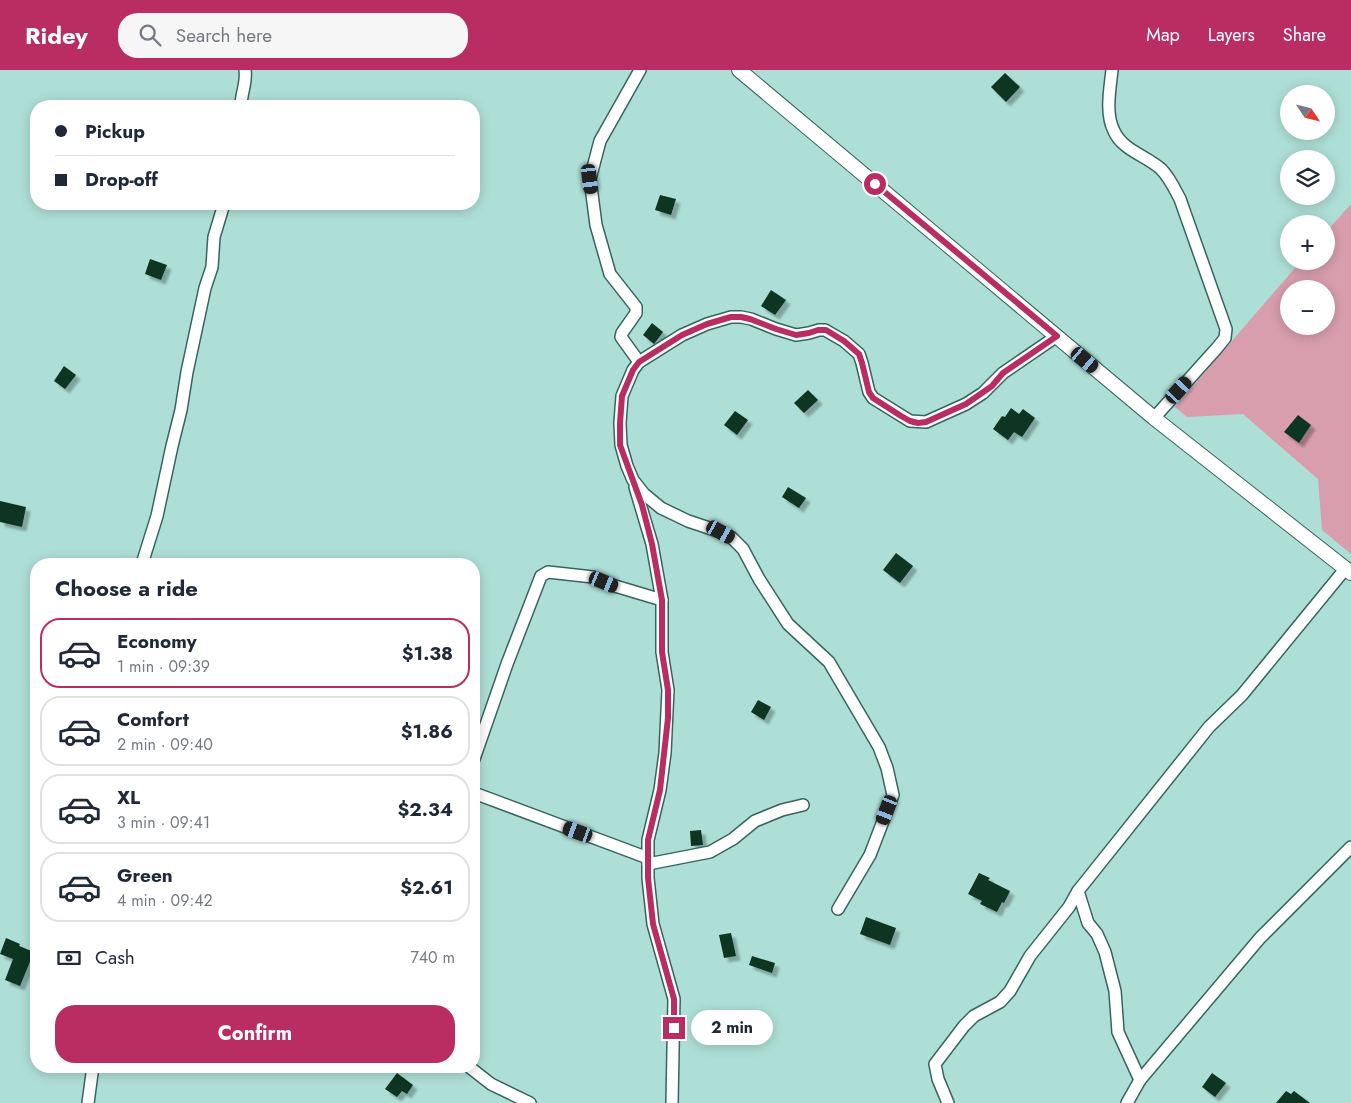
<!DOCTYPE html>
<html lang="en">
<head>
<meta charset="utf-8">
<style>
  :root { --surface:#fff; --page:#f6f6f7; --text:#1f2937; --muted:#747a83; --line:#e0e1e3; --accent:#b92d63 }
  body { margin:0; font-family:Jost,sans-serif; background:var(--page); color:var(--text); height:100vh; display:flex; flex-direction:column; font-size:19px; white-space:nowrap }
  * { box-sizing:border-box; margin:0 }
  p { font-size:16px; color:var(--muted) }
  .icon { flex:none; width:28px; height:28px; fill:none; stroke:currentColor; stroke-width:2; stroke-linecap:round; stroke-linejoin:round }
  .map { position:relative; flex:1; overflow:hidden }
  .drawer { position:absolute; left:30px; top:488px; width:450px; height:515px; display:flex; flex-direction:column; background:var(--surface); border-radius:20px; box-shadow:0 2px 12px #0003 }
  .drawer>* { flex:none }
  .banner { position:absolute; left:30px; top:30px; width:450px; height:110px; border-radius:20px; box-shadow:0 2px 12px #0003; display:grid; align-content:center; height:110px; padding:0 25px; background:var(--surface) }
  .needle { width:32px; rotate:125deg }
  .controls { position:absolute; left:1280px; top:15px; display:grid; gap:10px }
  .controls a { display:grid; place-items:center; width:55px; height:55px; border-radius:50%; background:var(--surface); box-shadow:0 2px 12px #0003; font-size:25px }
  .end { position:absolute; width:22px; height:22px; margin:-11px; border:6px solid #b92d63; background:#fff; box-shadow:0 0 0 2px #fff }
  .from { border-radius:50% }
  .bubble { position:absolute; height:35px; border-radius:18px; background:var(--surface); box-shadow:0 2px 12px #0003; font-size:16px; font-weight:700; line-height:35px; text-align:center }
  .car { position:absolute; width:15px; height:30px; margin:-15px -8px; border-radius:6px; box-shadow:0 0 4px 1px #0007; background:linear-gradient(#222 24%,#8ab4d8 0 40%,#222 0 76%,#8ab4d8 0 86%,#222 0) }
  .banner b { display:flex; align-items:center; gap:18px; height:48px; font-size:19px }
  .banner b+b { border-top:1px solid var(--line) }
  .banner i { width:12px; height:12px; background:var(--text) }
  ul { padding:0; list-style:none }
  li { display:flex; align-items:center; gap:15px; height:70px; margin:0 10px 8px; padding:0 15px; border:2px solid var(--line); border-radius:20px }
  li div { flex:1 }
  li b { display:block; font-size:19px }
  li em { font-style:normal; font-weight:700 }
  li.active { border-color:var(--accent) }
  li>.icon { width:45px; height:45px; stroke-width:1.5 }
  h2 { padding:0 25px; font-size:22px; line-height:60px }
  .pay { display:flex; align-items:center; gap:12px; height:55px; padding:0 25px; font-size:19px }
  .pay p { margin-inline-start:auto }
  .cta { display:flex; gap:10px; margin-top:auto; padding:10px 25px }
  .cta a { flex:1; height:58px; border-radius:20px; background:var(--accent); color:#fff; font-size:20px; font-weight:700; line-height:58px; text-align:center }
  header { display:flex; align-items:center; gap:30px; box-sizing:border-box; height:70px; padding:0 25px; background:var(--accent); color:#fff }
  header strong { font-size:24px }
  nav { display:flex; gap:28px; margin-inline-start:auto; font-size:18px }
  .search { width:350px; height:45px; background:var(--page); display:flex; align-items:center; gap:12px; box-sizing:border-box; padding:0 18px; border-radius:20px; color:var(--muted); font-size:19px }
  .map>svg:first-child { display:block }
  .green { fill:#d89ead; fill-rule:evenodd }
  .building { fill:#0d3424; filter:url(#shadow) }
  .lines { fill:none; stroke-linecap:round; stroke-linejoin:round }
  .minor-casing { stroke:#37655e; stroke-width:14 }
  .tertiary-casing { stroke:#37655e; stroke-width:16 }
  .minor { stroke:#fff; stroke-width:11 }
  .tertiary { stroke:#fff; stroke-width:14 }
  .route { stroke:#b92d63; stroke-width:6 }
</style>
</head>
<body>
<header>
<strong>Ridey</strong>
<div class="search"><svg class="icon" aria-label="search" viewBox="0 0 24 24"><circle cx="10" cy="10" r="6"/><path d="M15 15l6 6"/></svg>Search here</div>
<nav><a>Map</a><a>Layers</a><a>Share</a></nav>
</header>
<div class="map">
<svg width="1351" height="1033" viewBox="0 0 1351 1033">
  <defs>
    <filter id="shadow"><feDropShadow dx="4.5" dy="4.5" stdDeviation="1" flood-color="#0004"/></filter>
  </defs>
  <rect width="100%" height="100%" fill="#aedfd6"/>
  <!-- green -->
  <path class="green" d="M1351,134V484L1322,460L1318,409L1243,344L1187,347L1175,337L1301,191H1326V162ZM1289,219H1326V256H1289Z"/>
  <!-- building -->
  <g class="building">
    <polygon points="1005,3 1020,17 1006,32 991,17"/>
    <polygon points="660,125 676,129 671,145 655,140"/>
    <polygon points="150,189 167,195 161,210 145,204"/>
    <polygon points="771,220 786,230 775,245 761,236"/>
    <polygon points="652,253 663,262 654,274 643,265"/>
    <polygon points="64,296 76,305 65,319 54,311"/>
    <polygon points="808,320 818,330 804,343 794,333"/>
    <polygon points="1011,338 1019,344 1023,339 1035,348 1022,367 1014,362 1008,370 993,359 1002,346 1005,347"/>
    <polygon points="735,341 748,350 737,365 724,355"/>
    <polygon points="1298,345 1311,355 1299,373 1284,362"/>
    <polygon points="788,417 806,428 799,438 782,427"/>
    <polygon points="0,431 26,437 22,457 0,452"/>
    <polygon points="896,483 913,496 900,513 883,500"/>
    <polygon points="758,630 771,637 764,650 751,642"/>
    <polygon points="701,760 703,775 691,776 690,761"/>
    <polygon points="979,803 990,808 988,810 1010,821 1004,833 1002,832 997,842 980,834 982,831 968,824"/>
    <polygon points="866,847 896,858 890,875 860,864"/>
    <polygon points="731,863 736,886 724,888 719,865"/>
    <polygon points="6,868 20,874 19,876 34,882 20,916 5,910 13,889 0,884"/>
    <polygon points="752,886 775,893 772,903 749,895"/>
    <polygon points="397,1003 413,1015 407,1024 402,1021 397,1027 385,1019"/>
    <polygon points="1212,1003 1226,1013 1215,1027 1202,1017"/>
    <polygon points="1286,1021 1291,1024 1294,1021 1310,1033 1276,1033"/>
  </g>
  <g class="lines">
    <!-- minor casing -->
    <g class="minor-casing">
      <g id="minor">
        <path d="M1112,0C1110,19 1105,44 1114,61C1122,80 1147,86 1161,99C1170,108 1174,118 1180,129L1226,259L1225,268L1217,278L1154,348"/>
        <path d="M241,36C241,23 247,13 245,0"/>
        <polyline points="639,292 621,267 622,263 636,243 636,237 610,204 596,155 590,109 600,71 640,0"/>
        <polyline points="635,417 652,474 662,530 662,582 668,620 665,683 660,720 648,770 648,808 653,854 674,929 672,1033"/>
        <polyline points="142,494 157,446 172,376 181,340 187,302 205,218 212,197 214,167 224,134"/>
        <polyline points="474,689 507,594 541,506 548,502 593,507 615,516 662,530"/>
        <polyline points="474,723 648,788"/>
        <polyline points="648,794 710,782 733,769 755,751 782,740 803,735"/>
        <polyline points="838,839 870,785 893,725 887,698 879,677 829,592 788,554 759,509 743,479 732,468 721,462 688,451 661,438 644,424 633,410 627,396 621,375 620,353 622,326 633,300 639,292 682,265 707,254 731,247 741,247 751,249 776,259 796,265 809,263 819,260 825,260 844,271 859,284 862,293 869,322 873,328 910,351 926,352 966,334 983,323 1003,303 1057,266"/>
        <polyline points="468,996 491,1014 530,1033"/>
        <polyline points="1140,1010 1260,868 1351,777"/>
        <polyline points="88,1033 93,996"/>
        <polyline points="948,1033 938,1009 935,994 964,956 974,946 1000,932 1010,921 1030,886 1069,837 1078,821"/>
        <polyline points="1127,1033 1140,1010 1118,962 1115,921 1105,882 1097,864 1088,853 1078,821 1209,657 1242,625 1346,498"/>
      </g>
    </g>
    <!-- tertiary casing -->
    <g class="tertiary-casing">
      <polyline id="tertiary" points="739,0 1154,348 1351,503"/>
    </g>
    <!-- minor -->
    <use href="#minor" class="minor"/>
    <!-- tertiary -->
    <use href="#tertiary" class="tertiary"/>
  </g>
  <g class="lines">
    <!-- route -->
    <polyline class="route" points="674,958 674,929 653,854 648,808 648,770 660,720 668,648 668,620 662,582 662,530 652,474 642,435 620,375 620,353 622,326 633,300 639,292 682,265 707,254 731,247 741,247 750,249 776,259 796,265 809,263 818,260 826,260 844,271 859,284 862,293 869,322 873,328 901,346 910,351 918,353 926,352 966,334 992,316 1003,303 1057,266 875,114"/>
  </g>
</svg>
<div class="controls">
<a><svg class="needle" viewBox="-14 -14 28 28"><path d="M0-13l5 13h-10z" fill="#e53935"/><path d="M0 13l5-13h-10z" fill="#747a83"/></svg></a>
<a><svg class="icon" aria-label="layers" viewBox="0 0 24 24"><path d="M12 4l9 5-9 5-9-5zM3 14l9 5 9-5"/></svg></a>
<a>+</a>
<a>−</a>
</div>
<i class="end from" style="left:875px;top:114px"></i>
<i class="end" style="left:674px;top:958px"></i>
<div class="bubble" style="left:691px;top:940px;width:82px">2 min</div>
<i class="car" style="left:590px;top:109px;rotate:173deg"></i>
<i class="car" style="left:1085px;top:290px;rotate:130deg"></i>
<i class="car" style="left:1179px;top:320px;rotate:42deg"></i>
<i class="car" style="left:721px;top:462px;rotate:119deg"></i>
<i class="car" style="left:604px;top:512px;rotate:112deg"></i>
<i class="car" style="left:887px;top:740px;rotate:201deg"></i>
<i class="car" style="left:578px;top:762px;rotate:290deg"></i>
<div class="banner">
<b><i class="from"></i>Pickup</b>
<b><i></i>Drop-off</b>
</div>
<section class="drawer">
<h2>Choose a ride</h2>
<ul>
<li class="active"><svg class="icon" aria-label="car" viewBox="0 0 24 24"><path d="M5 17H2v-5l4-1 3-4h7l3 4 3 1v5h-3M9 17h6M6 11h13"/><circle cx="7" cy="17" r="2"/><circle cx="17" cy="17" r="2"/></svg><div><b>Economy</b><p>1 min · 09:39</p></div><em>$1.38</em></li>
<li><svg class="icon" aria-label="car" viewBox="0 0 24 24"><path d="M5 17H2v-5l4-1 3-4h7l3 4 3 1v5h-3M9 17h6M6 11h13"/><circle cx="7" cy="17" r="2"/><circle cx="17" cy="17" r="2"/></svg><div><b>Comfort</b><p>2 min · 09:40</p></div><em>$1.86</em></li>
<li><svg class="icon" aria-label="car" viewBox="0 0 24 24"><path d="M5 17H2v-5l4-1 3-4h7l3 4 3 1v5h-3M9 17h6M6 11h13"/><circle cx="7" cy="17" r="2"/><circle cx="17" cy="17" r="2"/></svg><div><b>XL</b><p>3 min · 09:41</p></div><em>$2.34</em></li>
<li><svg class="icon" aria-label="car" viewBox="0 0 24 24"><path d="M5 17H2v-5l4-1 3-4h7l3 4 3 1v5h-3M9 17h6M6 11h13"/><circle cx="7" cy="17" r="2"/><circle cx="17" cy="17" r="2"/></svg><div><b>Green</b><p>4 min · 09:42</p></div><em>$2.61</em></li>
</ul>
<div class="pay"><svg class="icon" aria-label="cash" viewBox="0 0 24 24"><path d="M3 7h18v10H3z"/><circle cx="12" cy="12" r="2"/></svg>Cash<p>740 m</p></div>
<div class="cta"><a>Confirm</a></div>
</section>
</div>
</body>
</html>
